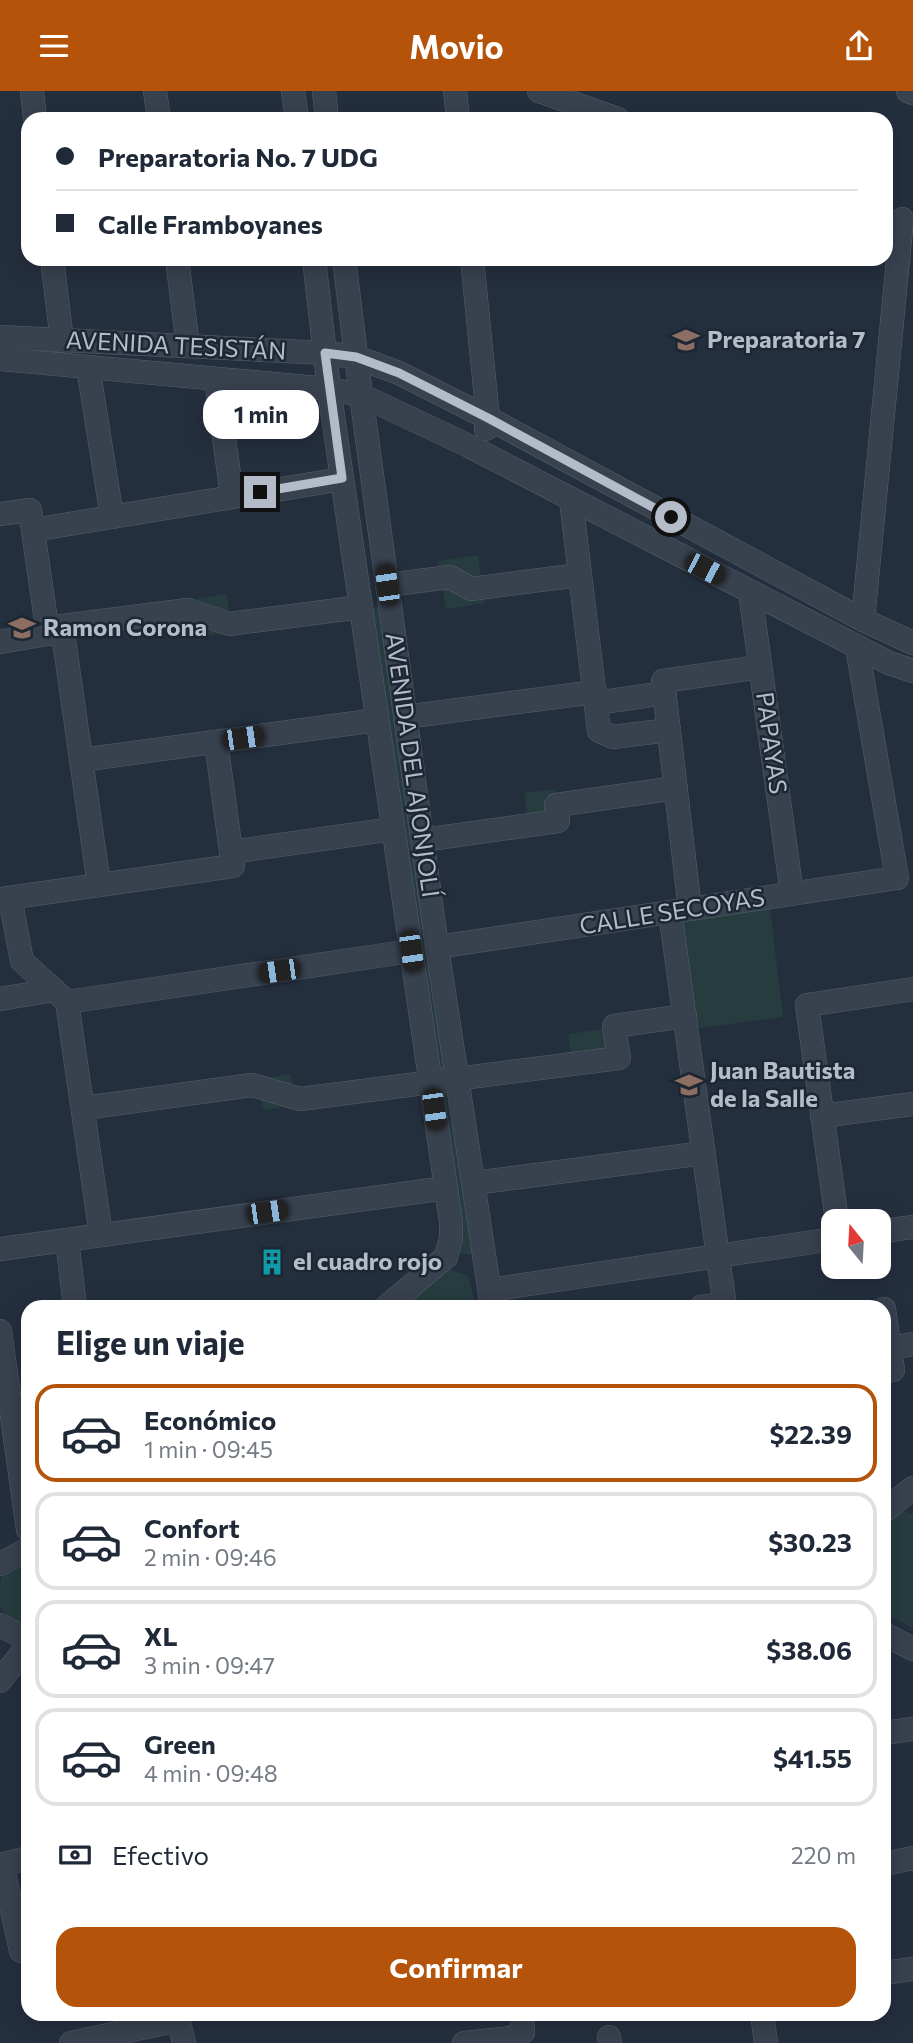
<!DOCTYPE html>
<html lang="es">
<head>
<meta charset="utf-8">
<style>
  :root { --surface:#fff; --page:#f6f6f7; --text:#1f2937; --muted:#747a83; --line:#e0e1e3; --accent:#b45309 }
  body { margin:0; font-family:Commissioner,sans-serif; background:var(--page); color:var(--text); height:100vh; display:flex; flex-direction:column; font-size:26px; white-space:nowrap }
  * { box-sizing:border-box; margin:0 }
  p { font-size:23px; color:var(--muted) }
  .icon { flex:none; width:38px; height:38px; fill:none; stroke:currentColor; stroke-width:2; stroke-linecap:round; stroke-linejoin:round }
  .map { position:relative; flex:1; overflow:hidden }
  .panel { position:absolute; left:21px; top:1209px; width:870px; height:721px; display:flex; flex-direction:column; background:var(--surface); border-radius:21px; box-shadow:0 4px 18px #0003 }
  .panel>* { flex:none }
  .hud { position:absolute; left:21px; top:21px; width:872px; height:154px; border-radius:21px; box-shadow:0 4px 18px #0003; display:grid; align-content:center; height:154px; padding:0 35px; background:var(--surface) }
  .needle { width:46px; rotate:342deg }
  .tools { position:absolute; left:821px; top:1118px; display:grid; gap:14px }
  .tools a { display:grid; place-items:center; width:70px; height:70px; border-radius:14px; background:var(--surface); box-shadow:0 4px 18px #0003; font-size:35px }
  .end { position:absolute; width:32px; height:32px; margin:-16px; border:9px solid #b4bcc9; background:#111; box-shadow:0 0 0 4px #111 }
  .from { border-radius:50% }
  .bubble { position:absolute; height:49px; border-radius:21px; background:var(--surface); box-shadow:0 4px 18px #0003; font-size:23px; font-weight:700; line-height:49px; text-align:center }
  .car { position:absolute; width:21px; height:42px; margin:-21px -10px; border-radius:9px; box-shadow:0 0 5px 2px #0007; background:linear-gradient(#222 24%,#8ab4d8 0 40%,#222 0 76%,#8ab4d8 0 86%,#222 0) }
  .hud b { display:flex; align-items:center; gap:24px; height:66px; font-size:26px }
  .hud b+b { border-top:2px solid var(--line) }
  .hud i { width:18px; height:18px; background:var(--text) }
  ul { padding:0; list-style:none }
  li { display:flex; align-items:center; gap:21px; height:98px; margin:0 14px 10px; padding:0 21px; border:4px solid var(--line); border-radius:21px }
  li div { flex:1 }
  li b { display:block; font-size:26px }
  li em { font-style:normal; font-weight:700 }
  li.current { border-color:var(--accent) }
  li>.icon { width:63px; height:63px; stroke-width:1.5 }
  h2 { padding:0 35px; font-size:32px; line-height:84px }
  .pay { display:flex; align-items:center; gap:18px; height:77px; padding:0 35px; font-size:26px }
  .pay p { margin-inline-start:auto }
  .primary-button { display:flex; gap:14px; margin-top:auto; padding:14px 35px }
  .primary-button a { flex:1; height:80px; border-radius:21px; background:var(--accent); color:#fff; font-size:28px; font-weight:700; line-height:80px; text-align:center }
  header { display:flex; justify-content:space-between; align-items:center; height:91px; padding:0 35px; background:var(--accent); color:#fff; font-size:32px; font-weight:700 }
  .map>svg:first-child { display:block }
  .green { fill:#263c3f }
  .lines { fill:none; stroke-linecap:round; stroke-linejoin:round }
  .minor-casing { stroke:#565f6c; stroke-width:24 }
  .minor { stroke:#38414e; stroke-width:23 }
  .route { stroke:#b4bcc9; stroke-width:9 }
  .labels { text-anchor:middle; stroke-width:5; stroke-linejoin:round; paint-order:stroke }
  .poi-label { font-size:24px; font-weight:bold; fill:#b4bcc9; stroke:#1d2633; text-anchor:start }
  .street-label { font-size:24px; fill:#b4bcc9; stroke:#1d2633 }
</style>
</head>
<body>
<header><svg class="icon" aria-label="menu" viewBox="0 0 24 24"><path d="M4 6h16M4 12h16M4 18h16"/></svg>Movio<svg class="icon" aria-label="share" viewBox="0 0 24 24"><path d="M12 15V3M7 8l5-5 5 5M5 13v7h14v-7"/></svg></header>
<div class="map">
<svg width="913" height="1952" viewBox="0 0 913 1952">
  <rect width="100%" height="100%" fill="#242f3e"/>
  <!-- green -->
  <g class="green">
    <polygon points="478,464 485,512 446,518 438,470"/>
    <polygon points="227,503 232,541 190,548 184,510"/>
    <polygon points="376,516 379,517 475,1164 456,1162 372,518"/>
    <polygon points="555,698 560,737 530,742 524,702"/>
    <polygon points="768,801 783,926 693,938 677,813"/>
    <polygon points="613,937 617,966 572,972 568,943"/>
    <polygon points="291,983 296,1014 263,1019 258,988"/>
    <polygon points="450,1179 468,1184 476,1216 388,1216 430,1187"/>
    <polygon points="889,1416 913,1423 913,1537 884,1522 884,1420"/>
    <polygon points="28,1462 28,1537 8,1526 0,1516 0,1493 5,1472"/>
  </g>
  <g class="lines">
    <!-- minor casing -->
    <g class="minor-casing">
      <g id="minor">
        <polyline points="32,0 35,28"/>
        <polyline points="155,0 159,28"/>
        <polyline points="293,0 297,28"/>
        <polyline points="324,0 327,28"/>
        <polyline points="455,0 458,28"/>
        <polyline points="539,0 618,28"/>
        <polyline points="908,0 913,2"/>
        <polyline points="52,168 62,250"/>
        <polyline points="177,168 188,255"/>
        <polyline points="314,168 329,298 451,1131 451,1147 446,1166"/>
        <polyline points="344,168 361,304 437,856 492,1216"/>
        <polyline points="472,168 488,327 486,338"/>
        <polyline points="0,246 325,262 356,266 399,282 488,327 863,529 913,552"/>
        <polyline points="0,268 329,298 361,304 469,355 889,572 913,580"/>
        <polyline points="88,276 112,426"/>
        <polyline points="216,288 232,405"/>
        <polyline points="571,409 599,640 613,646 669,639"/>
        <polyline points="0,423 30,419 48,543"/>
        <polyline points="33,439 342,388"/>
        <polyline points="387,494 450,486 471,498 579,484"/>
        <polyline points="750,501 792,803"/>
        <polyline points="863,529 902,128"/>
        <polyline points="62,535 99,794"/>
        <polyline points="0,551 48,543 62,535 188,519 229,533 361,516"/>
        <polyline points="596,612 665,602"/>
        <polyline points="405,626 595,601"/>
        <polyline points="81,669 377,629"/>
        <polyline points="423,749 558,730 556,714 676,697"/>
        <polyline points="231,761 393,738"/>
        <polyline points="10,807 22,870 67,911 101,1144"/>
        <polyline points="0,808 233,775 216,651"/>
        <polyline points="690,818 663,590 760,576"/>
        <polyline points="670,821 725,1216"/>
        <polyline points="437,856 897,787 857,556"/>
        <polyline points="0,908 54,899"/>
        <polyline points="67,911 411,860"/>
        <polyline points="84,1017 252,994 300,1008 619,967 614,935 685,925"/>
        <polyline points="822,1025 913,1013"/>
        <polyline points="474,1092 704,1062"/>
        <polyline points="837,1130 807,914 913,898"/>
        <polyline points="878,1141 913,1136"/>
        <polyline points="67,1149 75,1216"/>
        <polyline points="0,1158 446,1097"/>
        <polyline points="489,1199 833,1148"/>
        <polyline points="386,1216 446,1166"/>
        <polyline points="701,1216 725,1213"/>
        <polyline points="884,1218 893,1279 884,1280"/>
        <polyline points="0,1240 28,1439"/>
        <polyline points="890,1257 913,1253"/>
        <polyline points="884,1420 913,1397"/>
        <polyline points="0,1473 28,1458"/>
        <polyline points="0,1534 28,1549"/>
        <polyline points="884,1543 913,1558"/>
        <polyline points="0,1590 28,1554"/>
        <polyline points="884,1642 913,1638"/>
        <polyline points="2,1773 21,1860"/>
        <polyline points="884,1773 913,1767"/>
        <polyline points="0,1774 28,1767"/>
        <polyline points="884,1882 913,1878"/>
        <polyline points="177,1923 184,1952"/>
        <polyline points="762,1923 766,1952"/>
        <polyline points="609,1946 610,1952"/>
        <polyline points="71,1952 179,1929"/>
        <polyline points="464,1952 511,1947 523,1941 522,1923"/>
      </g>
    </g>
    <!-- minor -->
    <use href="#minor" class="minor"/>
  </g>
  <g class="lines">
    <!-- route -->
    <polyline class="route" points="260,401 342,387 325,262 356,266 399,282 488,327 671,426"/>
  </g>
  <!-- icons -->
  <defs>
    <g id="university-bare" transform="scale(2.1)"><path d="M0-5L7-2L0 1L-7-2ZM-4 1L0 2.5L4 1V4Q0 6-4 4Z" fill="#8d6e63" stroke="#1d2633" stroke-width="2.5" paint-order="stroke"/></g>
    <g id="school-bare" transform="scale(2.1)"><path d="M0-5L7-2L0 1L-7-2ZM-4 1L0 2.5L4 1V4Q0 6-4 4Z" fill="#8d6e63" stroke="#1d2633" stroke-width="2.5" paint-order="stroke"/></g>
    <g id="building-bare" transform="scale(2.1)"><path d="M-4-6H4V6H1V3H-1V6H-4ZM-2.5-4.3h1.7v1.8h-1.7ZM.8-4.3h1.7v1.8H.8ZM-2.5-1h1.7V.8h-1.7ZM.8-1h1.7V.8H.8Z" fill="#0f9aa8" stroke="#1d2633" stroke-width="2.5" paint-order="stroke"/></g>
  </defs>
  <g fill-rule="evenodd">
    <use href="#university-bare" x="686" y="249"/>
    <use href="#school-bare" x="22" y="537"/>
    <use href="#school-bare" x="689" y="994"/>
    <use href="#building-bare" x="272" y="1171"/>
  </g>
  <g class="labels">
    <!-- poi labels -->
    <g class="poi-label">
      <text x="707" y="257">Preparatoria 7</text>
      <text x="43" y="545">Ramon Corona</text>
      <text x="710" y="988">Juan Bautista<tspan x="710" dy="28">de la Salle</tspan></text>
      <text x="293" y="1179">el cuadro rojo</text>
    </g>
    <!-- street labels -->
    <g class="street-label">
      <text transform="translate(176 255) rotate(3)" y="8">AVENIDA TESISTÁN</text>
      <text transform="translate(771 652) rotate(82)" y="8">PAPAYAS</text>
      <text transform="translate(412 674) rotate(82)" y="8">AVENIDA DEL AJONJOLÍ</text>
      <text transform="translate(672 821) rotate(-9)" y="8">CALLE SECOYAS</text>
    </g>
  </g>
</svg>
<div class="tools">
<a><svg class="needle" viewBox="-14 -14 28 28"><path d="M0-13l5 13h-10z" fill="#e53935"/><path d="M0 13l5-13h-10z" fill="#747a83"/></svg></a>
</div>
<i class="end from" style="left:671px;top:426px"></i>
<i class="end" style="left:260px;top:401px"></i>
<div class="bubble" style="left:203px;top:299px;width:116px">1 min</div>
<i class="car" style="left:705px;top:478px;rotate:117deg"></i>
<i class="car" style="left:387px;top:494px;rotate:352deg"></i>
<i class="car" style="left:243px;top:647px;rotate:82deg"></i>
<i class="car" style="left:411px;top:860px;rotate:172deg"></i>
<i class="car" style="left:279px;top:880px;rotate:262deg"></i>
<i class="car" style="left:434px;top:1018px;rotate:172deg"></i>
<i class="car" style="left:267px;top:1121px;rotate:82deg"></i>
<div class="hud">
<b><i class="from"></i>Preparatoria No. 7 UDG</b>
<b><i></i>Calle Framboyanes</b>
</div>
<section class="panel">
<h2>Elige un viaje</h2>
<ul>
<li class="current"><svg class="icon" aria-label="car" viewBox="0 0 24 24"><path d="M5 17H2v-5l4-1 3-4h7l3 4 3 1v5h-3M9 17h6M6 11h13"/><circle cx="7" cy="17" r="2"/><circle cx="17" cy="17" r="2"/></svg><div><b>Económico</b><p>1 min · 09:45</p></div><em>$22.39</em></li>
<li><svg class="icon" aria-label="car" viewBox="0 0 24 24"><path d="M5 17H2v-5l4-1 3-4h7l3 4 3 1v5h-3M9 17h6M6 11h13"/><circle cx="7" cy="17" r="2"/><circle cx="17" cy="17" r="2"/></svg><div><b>Confort</b><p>2 min · 09:46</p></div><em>$30.23</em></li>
<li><svg class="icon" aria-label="car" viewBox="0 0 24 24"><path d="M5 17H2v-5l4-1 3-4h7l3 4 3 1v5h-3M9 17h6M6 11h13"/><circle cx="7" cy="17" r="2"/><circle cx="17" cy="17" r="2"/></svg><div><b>XL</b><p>3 min · 09:47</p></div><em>$38.06</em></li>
<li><svg class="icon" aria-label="car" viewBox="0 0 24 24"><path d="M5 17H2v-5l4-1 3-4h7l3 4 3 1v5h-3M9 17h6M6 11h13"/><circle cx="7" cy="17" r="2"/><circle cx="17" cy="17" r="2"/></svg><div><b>Green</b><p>4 min · 09:48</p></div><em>$41.55</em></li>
</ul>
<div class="pay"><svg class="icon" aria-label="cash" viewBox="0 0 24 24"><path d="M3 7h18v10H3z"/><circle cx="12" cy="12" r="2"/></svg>Efectivo<p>220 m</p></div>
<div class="primary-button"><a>Confirmar</a></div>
</section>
</div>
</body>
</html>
